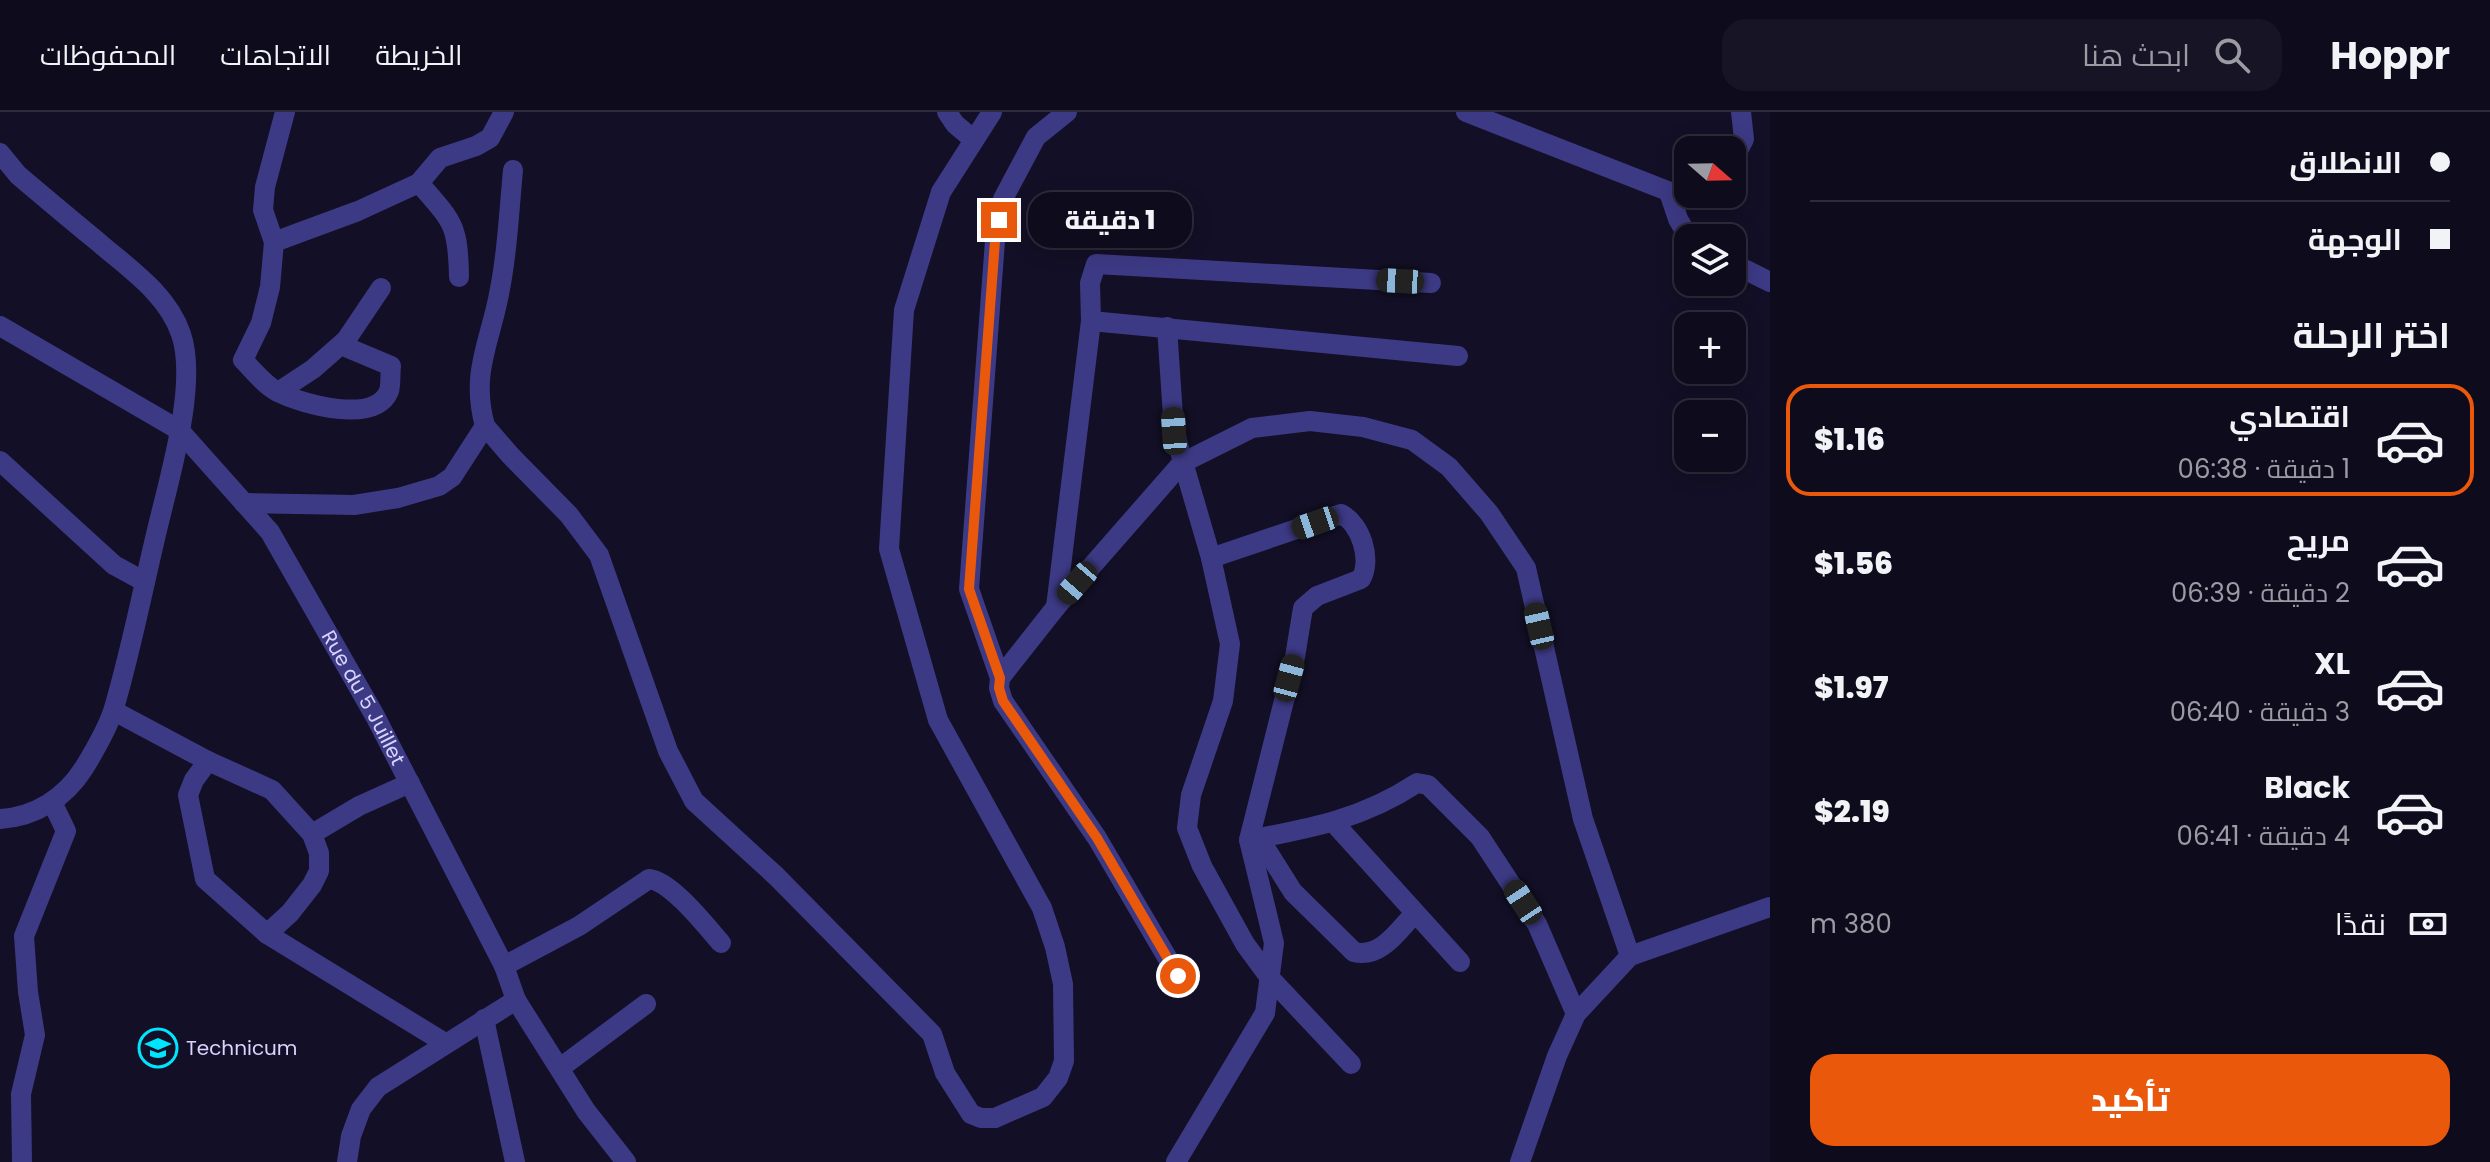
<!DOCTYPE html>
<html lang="ar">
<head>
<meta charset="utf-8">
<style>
  :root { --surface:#0e0b1c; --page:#171425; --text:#f1f3f6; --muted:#9b9ba3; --line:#2e2b3b; --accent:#ea580c }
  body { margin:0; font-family:Poppins,Cairo,sans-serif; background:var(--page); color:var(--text); direction:rtl; height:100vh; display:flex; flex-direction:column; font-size:30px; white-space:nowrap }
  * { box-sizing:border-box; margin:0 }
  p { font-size:26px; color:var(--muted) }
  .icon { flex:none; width:44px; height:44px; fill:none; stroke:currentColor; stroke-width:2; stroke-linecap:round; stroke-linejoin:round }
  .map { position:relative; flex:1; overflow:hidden; direction:ltr }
  .details { display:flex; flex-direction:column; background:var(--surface); width:720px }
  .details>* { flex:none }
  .guide { display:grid; align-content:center; height:176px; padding:0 40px; background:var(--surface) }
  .needle { width:52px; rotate:110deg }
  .fabs { position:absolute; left:1674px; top:24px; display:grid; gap:16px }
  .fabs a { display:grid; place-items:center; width:72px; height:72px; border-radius:16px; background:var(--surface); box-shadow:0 4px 20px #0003,0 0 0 2px var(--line); font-size:40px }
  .end { position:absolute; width:36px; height:36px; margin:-18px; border:10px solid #ea580c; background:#fff; box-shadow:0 0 0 4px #fff }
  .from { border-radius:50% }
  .bubble { position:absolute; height:56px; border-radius:24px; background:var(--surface); box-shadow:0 4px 20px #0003,0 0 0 2px var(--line); font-size:26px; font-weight:800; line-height:56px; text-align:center; direction:rtl }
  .car { position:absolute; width:24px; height:48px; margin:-24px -12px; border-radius:10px; box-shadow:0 0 6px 2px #0007; background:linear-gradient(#222 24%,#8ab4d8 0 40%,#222 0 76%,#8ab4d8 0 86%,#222 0) }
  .guide b { display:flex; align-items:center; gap:28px; height:76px; font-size:30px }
  .guide b+b { border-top:2px solid var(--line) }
  .guide i { width:20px; height:20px; background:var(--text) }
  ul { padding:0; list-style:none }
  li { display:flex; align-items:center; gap:24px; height:112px; margin:0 16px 12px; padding:0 24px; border:4px solid transparent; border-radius:24px }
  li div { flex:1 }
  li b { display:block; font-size:30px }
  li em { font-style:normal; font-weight:800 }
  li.active { border-color:var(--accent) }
  li>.icon { width:72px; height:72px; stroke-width:1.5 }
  h2 { padding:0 40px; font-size:36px; line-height:96px }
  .pay { display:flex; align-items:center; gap:20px; height:88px; padding:0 40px; font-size:30px }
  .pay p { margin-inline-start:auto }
  .action { display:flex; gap:16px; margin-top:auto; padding:16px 40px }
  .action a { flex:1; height:92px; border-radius:24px; background:var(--accent); color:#fff; font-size:32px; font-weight:800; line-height:92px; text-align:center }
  header { display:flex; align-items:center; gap:48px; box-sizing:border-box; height:112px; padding:0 40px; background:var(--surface); border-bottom:2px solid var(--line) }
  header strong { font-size:38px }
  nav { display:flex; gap:44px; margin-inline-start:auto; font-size:28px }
  .search { width:560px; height:72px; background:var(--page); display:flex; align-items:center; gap:20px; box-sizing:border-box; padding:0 28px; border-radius:24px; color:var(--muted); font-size:30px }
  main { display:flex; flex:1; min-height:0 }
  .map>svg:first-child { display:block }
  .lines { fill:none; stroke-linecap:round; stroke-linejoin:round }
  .minor { stroke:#3d3a85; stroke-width:20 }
  .route { stroke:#ea580c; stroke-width:10 }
  .labels { text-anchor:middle; stroke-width:6; stroke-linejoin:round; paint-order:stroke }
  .street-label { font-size:20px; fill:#d9d4ff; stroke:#130f26 }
  .poi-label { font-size:20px; fill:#d9d4ff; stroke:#130f26; text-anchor:start }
</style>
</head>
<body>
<header>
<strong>Hoppr</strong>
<div class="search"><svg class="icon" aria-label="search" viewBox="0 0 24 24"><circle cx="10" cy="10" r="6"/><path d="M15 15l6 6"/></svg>ابحث هنا</div>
<nav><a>الخريطة</a><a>الاتجاهات</a><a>المحفوظات</a></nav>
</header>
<main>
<section class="details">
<div class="guide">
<b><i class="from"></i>الانطلاق</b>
<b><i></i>الوجهة</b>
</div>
<h2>اختر الرحلة</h2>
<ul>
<li class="active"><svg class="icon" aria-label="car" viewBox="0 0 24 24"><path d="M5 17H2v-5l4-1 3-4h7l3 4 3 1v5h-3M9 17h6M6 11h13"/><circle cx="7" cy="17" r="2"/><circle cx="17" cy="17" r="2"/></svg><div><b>اقتصادي</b><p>1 دقيقة · 06:38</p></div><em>$1.16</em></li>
<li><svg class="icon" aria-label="car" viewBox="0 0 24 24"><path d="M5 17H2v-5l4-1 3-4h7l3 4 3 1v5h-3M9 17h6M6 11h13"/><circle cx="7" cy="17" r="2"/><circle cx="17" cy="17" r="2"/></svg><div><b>مريح</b><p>2 دقيقة · 06:39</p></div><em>$1.56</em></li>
<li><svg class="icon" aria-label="car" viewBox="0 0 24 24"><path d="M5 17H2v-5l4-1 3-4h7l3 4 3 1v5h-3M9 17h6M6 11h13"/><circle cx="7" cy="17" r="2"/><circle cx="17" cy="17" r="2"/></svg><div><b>XL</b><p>3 دقيقة · 06:40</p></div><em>$1.97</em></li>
<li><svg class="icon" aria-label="car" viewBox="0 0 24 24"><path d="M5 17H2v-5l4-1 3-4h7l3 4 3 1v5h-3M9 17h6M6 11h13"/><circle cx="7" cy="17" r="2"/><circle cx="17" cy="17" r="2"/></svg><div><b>Black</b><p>4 دقيقة · 06:41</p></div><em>$2.19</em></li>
</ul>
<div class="pay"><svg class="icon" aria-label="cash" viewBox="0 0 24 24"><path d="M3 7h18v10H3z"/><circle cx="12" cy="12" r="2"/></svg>نقدًا<p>380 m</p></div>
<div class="action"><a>تأكيد</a></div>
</section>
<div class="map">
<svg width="1770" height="1050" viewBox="0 0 1770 1050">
  <rect width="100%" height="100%" fill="#130f26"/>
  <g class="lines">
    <!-- minor -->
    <g class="minor">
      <path d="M285,0L265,75L263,98L274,130L270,175L261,211L243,248C253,258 266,275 280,281C303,292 375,313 389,279C391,273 390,262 391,254L341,233"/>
      <polyline points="947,0 955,12 974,28"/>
      <polyline points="1466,0 1678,83 1688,82"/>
      <path d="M0,41L18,63C44,85 70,107 97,129C128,156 167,181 181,222C199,275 166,376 154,431C141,486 130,542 114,596C108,616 95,638 84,656C65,686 35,705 0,707"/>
      <polyline points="1732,50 1744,27 1741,0"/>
      <polyline points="419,71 440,46 476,34 490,26 504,0"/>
      <polyline points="1669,80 1678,107 1689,126"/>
      <path d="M274,130L358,99L419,71C453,110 458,112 459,165"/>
      <polyline points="1732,151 1770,170"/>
      <polyline points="1091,209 1458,244"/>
      <path id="s1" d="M0,214L179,318L270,420L375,604L504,854L516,888L586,999L626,1050"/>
      <polyline points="1167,215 1174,319 1211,446 1230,532 1223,589 1191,683 1187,716 1202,754 1245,832 1270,866 1351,952"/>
      <polyline points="278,280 313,257 346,228 381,176"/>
      <polyline points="485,314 510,343 569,403 599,443 668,639 694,689 776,764 932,922 945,961 971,1002 981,1006 995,1006 1043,985 1058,966 1064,949 1063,872 1055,835 1042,796 938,608 889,437 904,198 941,80 992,0"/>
      <polyline points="0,349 114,453 145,470"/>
      <path d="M244,391L354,393L398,386L439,374L452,365L485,314C471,263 488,235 498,187C507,145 509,101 513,58"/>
      <polyline points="1056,495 1091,209 1090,171 1096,152 1431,171"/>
      <polyline points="1000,566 969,477 995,129 1003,87 1036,25 1067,0"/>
      <polyline points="114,599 208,649 272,678 312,722 319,741 319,759 312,773 290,801 267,822"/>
      <polyline points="208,649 194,668 188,683 205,767 267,822 445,931"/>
      <polyline points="1334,711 1460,850"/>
      <polyline points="312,722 359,694 410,671"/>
      <path d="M1259,726L1293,780L1354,840C1380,847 1398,819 1414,802"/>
      <path d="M1249,728C1312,716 1362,707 1417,671L1428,673L1480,725L1537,812L1576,902"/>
      <path d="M504,854L579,814L649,767C671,769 706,814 721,831"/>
      <polyline points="1178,864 1097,726 1003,589 999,576 1000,566 1056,495 1182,351 1252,316 1310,309 1363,315 1412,328 1449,355 1489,401 1526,456 1583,707 1630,844"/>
      <polyline points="484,907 515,1050"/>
      <polyline points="560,956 646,892"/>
      <polyline points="22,1050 21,982 35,923 28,880 24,824 66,719 52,690"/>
      <polyline points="347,1050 351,1024 361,997 378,975 516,888"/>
      <path d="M1176,1050L1265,901L1274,831L1249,728L1295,545L1303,496L1317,484L1361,467C1372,447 1361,412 1341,402L1211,446"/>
      <polyline points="1520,1050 1557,944 1576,902 1630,844 1770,795"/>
    </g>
  </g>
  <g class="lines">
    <!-- route -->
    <polyline class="route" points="999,108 995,129 969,477 1000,566 999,576 1003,589 1097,726 1178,864"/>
  </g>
  <!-- icons -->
  <defs>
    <g id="school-ring" transform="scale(2)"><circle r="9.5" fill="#130f26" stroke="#00e5ff" stroke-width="1.5"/><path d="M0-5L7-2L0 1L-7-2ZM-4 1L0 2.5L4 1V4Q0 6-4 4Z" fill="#00e5ff"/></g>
  </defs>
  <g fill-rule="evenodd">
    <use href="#school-ring" x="158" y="936"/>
  </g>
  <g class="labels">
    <!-- street labels -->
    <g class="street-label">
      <text dy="7" stroke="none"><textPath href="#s1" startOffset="534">Rue du 5 Juillet</textPath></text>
    </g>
    <!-- poi labels -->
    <g class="poi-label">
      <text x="186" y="943">Technicum</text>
    </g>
  </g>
</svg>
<div class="fabs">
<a><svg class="needle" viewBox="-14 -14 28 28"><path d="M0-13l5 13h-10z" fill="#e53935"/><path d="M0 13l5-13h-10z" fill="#9b9ba3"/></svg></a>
<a><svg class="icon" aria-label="layers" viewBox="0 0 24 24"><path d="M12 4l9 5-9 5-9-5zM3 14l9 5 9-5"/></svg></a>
<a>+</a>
<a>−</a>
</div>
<i class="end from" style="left:1178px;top:864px"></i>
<i class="end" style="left:999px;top:108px"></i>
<div class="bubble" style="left:1028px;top:80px;width:164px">1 دقيقة</div>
<i class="car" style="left:1400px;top:169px;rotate:273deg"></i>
<i class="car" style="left:1174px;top:319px;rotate:356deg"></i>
<i class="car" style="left:1315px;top:411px;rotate:251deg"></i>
<i class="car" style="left:1077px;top:471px;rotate:221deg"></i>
<i class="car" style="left:1539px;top:514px;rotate:347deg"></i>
<i class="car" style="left:1289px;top:566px;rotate:15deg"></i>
<i class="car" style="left:1523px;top:790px;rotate:327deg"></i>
</div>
</main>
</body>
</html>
